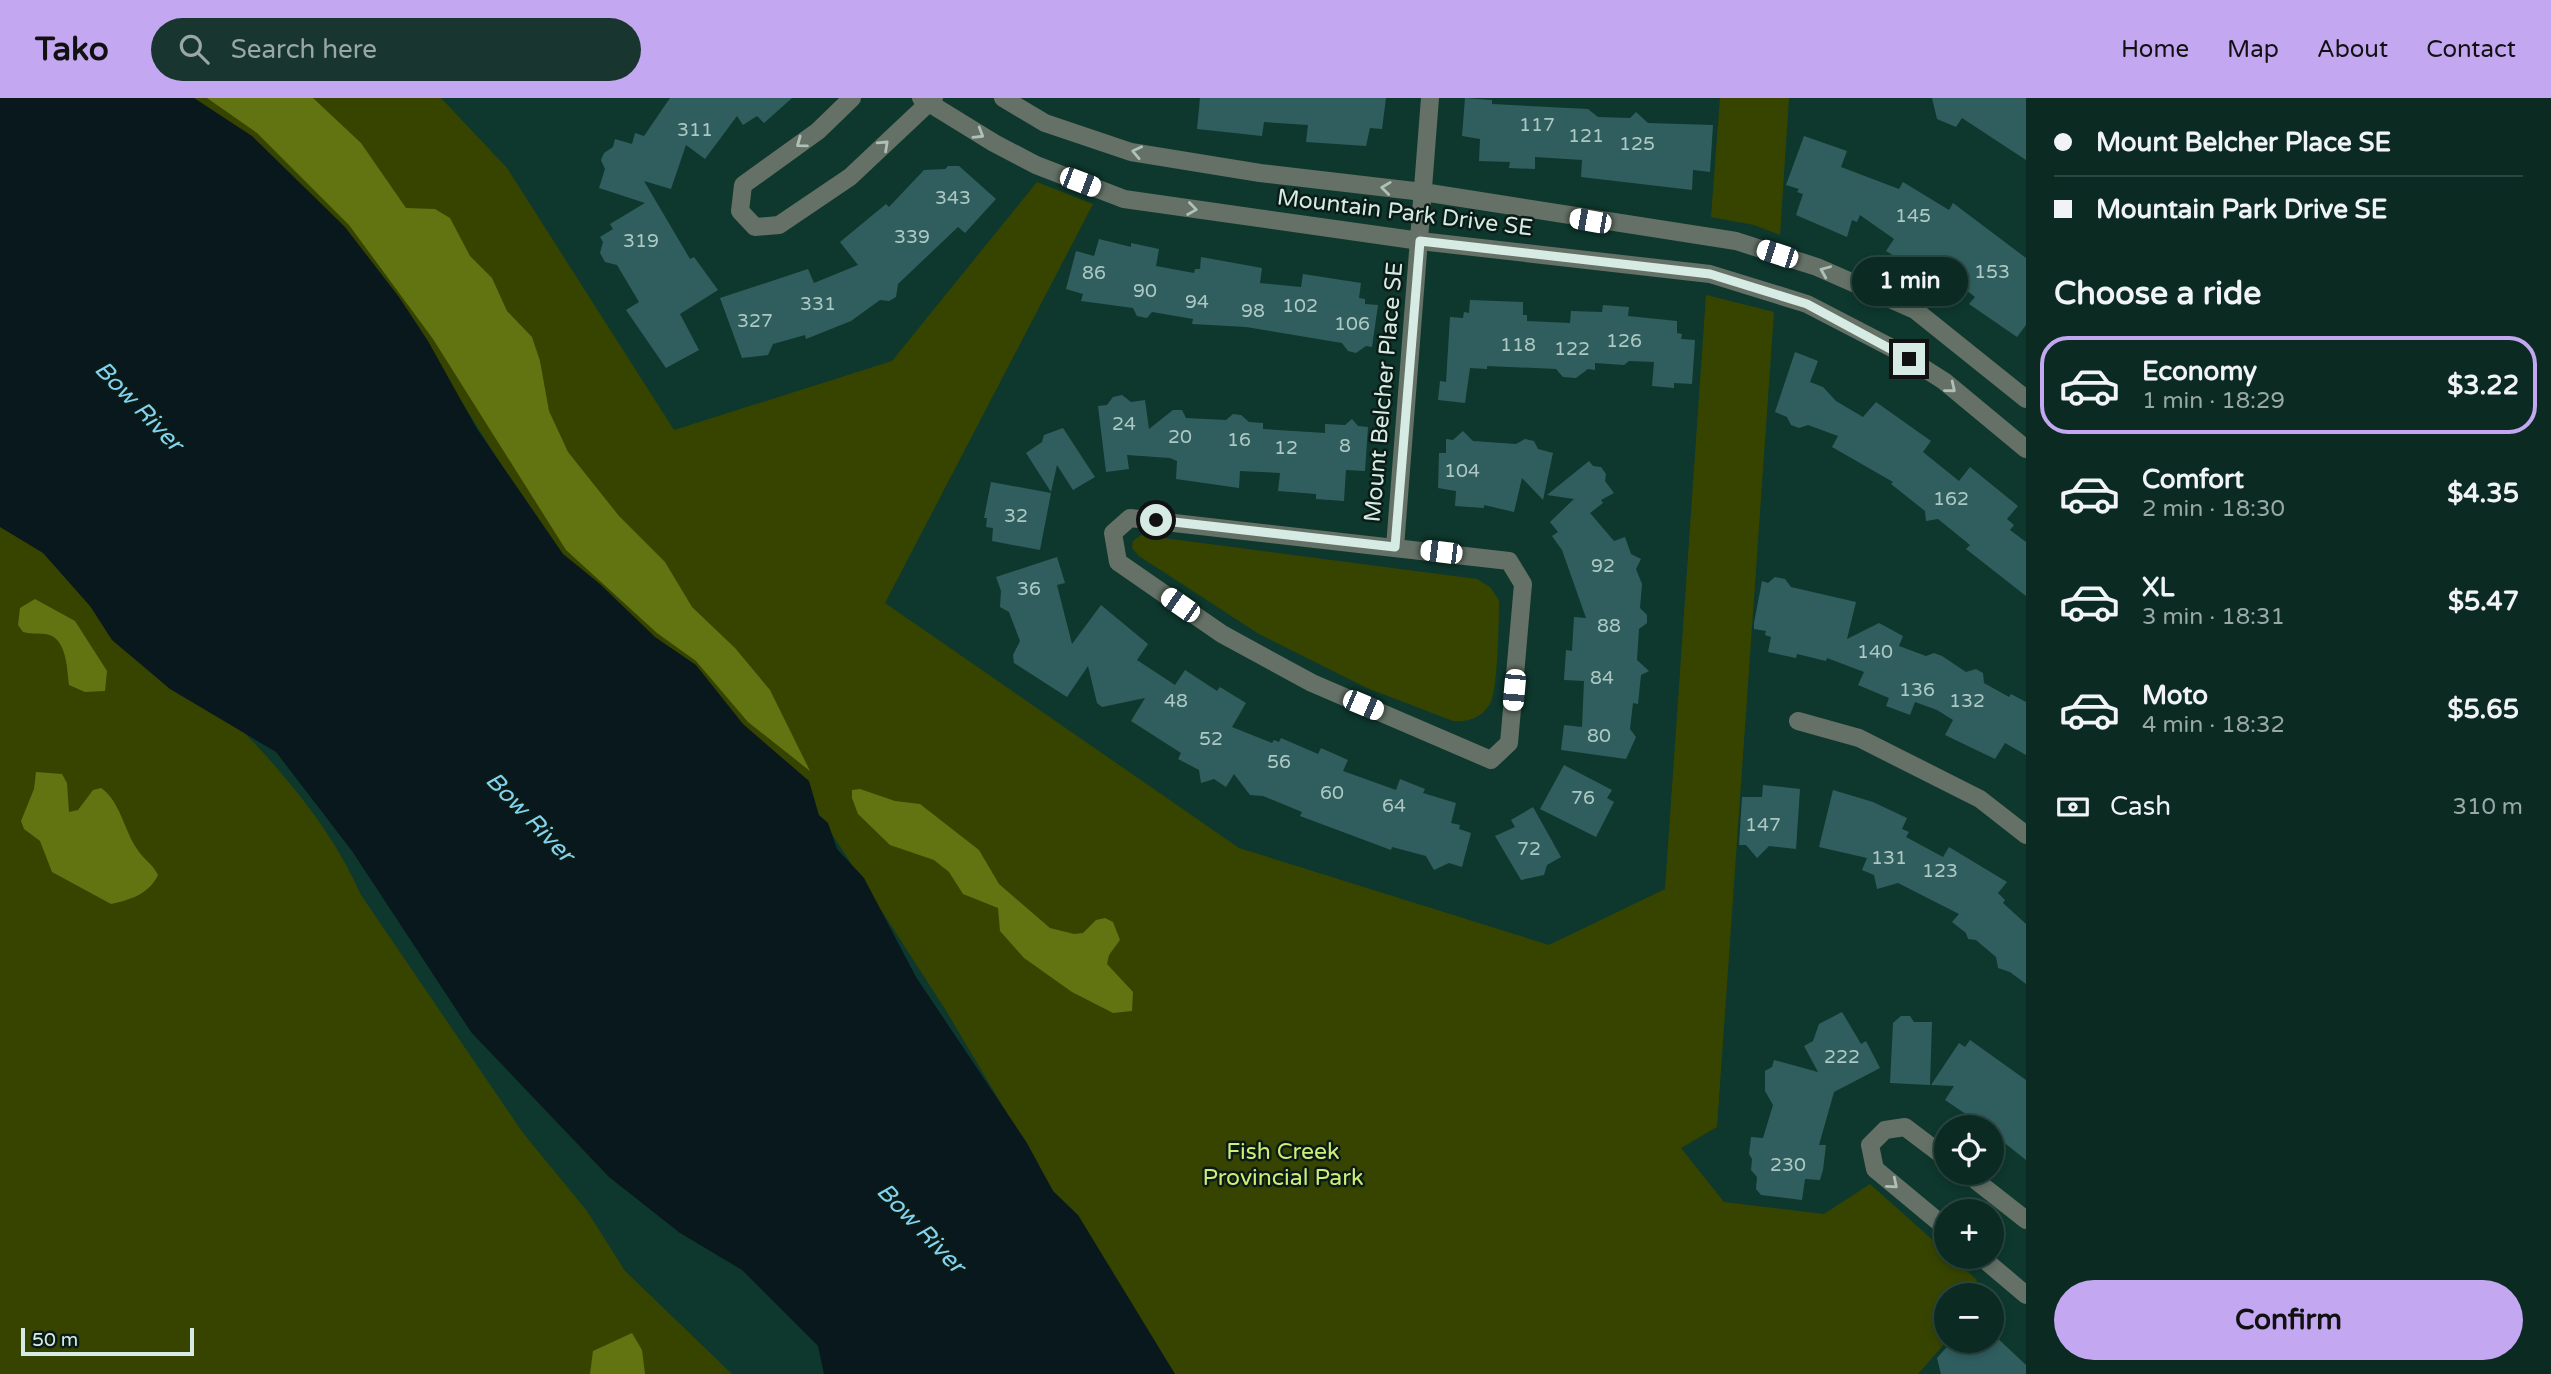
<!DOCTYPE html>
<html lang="en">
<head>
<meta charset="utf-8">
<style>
  :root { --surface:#0a2a22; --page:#18362f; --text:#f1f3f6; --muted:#99a7a5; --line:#2a4640; --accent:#c4a7f1 }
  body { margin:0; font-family:"Varela Round",sans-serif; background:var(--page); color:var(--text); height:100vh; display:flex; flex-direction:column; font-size:26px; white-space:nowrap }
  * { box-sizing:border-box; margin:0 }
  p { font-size:23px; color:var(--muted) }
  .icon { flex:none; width:38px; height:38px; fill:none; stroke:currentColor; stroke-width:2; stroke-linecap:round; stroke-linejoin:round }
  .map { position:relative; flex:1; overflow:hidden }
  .panel { display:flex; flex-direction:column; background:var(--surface); width:525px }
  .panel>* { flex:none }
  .banner { display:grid; align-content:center; height:154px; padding:0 28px; background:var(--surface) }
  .controls { position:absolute; left:1934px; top:1017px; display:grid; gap:14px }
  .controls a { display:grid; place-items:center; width:70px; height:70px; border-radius:50%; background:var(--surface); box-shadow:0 4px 10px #0003,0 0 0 2px var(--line); font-size:35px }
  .scale { position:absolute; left:21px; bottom:18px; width:173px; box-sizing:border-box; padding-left:7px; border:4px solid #d6ebe3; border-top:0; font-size:19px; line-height:24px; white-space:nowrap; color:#d6ebe3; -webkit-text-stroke:5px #0b1c17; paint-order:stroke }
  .end { position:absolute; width:32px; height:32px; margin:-16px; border:9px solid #d6ebe3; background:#111; box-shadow:0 0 0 4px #111 }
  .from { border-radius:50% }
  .bubble { position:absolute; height:49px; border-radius:24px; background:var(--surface); box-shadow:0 4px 10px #0003,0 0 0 2px var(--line); font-size:23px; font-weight:700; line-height:49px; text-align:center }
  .car { position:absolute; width:21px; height:42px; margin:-21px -10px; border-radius:9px; box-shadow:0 0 5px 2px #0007; background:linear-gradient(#fff 24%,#345 0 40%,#fff 0 76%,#345 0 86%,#fff 0) }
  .banner b { display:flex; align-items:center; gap:24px; height:66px; font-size:26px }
  .banner b+b { border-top:2px solid var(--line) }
  .banner i { width:18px; height:18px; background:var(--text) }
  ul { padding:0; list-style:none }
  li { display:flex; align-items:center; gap:21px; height:98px; margin:0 14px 10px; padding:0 14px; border:4px solid transparent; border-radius:28px }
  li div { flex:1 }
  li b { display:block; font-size:26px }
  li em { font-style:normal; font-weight:700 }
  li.on { border-color:var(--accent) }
  li>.icon { width:63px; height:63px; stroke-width:1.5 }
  h2 { padding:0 28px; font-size:32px; line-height:84px }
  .pay { display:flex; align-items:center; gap:18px; height:77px; padding:0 28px; font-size:26px }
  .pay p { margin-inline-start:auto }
  .primary-button { display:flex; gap:14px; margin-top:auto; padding:14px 28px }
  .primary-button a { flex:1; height:80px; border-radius:42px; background:var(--accent); color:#111; font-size:28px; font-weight:700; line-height:80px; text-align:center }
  header { display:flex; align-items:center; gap:42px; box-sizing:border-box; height:98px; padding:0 35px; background:var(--accent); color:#111 }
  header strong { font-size:33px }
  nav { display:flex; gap:38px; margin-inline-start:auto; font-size:24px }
  .search { width:490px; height:63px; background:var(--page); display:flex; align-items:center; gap:18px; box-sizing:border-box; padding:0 24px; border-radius:38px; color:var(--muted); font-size:26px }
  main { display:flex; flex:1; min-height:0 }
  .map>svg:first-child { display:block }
  .green { fill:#374400 }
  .forest { fill:#617411 }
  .water { fill:#08181d }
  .building { fill:#305e5f }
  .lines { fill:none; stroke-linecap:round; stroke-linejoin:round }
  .minor { stroke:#657166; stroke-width:18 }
  .oneway { stroke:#aec0b7 }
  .route { stroke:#d6ebe3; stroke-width:9 }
  .labels { text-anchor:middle; stroke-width:5; stroke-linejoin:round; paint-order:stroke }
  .number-label { font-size:19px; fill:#acc8c2 }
  .street-label { font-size:23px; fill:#d6ebe3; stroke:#0b1c17 }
  .park-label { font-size:23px; fill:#d0ed76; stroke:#0b1c17 }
  .water-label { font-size:24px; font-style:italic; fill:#82d3f1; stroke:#0b1c17 }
</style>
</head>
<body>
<header>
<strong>Tako</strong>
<div class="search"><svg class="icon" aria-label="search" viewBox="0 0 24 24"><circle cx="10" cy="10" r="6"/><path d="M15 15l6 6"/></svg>Search here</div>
<nav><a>Home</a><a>Map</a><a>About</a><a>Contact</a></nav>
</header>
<main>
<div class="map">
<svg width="2026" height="1276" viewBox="0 0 2026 1276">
  <rect width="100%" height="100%" fill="#0e382d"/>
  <!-- green -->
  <g class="green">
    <polygon points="177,0 441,0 507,70 674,332 892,263 1037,84 1093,106 885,505 1239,750 1549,847 1665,791 1706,197 1774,214 1717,1029 1681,1050 1724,1104 1824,1116 1870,1086 1946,1154 1946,1158 1951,1159 1977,1182 1974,1189 1983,1197 1946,1197 1947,1243 1918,1276 1162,1276 945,911 832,736 767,656 551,446 441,271"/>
    <polygon points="1720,0 1789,0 1780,137 1754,127 1711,119"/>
    <path d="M0,390C58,447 115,505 173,563C243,632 321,706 361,797L523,1035L587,1113L625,1173L732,1276H0Z"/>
    <path d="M1141,437L1477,481L1490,489L1499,502C1499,520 1498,594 1490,606C1481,620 1469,624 1453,623L1367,590L1259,536L1139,458L1132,450L1133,443Z"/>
  </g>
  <!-- forest -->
  <g class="forest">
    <polygon points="207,0 313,0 361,45 406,110 435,111 450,120 470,158 492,180 507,213 532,239 540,263 549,313 568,354 619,418 665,464 692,509 735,550 770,592 810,673 748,624 696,563 657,535 566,452 433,241 349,127 257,35"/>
    <path d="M35,501L75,523L107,573L105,593L85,594L69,587C67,572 67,546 52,538C44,534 32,537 23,534L18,527L20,510Z"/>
    <path d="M36,674L62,676L67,685L69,714L78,712L93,692L101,690C120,703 124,732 137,751C143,761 153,766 158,777C149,796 130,802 111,806L52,774L40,743L24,731L21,723L34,691Z"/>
    <polygon points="860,691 895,703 920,706 979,752 999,786 1050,830 1074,836 1083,835 1096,822 1105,820 1113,824 1120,842 1109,857 1107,866 1133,894 1132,913 1113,915 1072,894 1024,860 1000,833 998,810 963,796 949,774 934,762 890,747 858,716 852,700 852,692"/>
    <polygon points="632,1235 642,1252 645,1276 590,1276 593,1253"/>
  </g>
  <!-- water -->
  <polygon class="water" points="0,0 194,0 252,38 345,129 399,199 428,243 477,331 563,456 600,486 655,539 696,567 743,626 809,683 819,717 828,725 837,751 864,780 916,879 1027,1045 1053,1093 1078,1117 1175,1276 824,1276 818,1248 742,1172 680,1135 609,1079 471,934 352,753 276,654 170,591 112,542 90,508 43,455 0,429"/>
  <!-- building -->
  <g class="building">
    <polygon points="670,0 792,0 764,25 757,18 743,27 737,18 705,61 686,47 671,91 644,83 690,161 694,159 718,192 680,216 699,252 666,270 626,212 639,204 617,167 605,164 600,155 603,144 600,139 613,131 610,126 645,105 599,90 605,71 601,62 604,55 613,49 615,41 632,46 635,35 644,38"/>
    <polygon points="1200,0 1386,0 1382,31 1370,30 1366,48 1306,44 1308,27 1264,24 1262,38 1197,31"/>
    <polygon points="1465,0 1492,2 1492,6 1588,11 1598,19 1630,20 1636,14 1648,25 1713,27 1710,74 1693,72 1692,92 1581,79 1582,62 1535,59 1535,71 1509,70 1510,64 1479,63 1480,41 1462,38"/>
    <polygon points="1932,0 2026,0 2026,62 1962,20 1956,29 1937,21"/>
    <polygon points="1804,38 1847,53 1841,69 1899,91 1903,84 1949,112 1953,105 2026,160 2026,227 2017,239 1969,206 1975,199 1942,173 1936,183 1886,153 1894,141 1860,117 1857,124 1852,122 1847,139 1796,117 1803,96 1797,94 1799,91 1786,87"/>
    <polygon points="948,68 959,68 996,101 965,135 958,129 898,186 896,199 889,203 880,202 851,223 806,241 805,237 773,246 768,257 742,260 720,200 808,171 814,185 858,167 840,144 886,106 889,109 924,72 945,71"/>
    <polygon points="1099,141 1131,149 1131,145 1159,151 1156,168 1194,175 1195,171 1200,171 1201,159 1262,170 1260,185 1301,189 1303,176 1361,185 1359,200 1365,201 1365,206 1378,207 1372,249 1366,248 1356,255 1348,253 1342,245 1246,229 1192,226 1193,221 1152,214 1147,220 1137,218 1133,210 1081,203 1083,196 1066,191 1076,153 1094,158"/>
    <polygon points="1470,202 1523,204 1523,217 1527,217 1527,223 1570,225 1571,213 1602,214 1603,207 1629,209 1628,218 1677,223 1677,235 1682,236 1681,241 1695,242 1692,286 1674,285 1674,290 1652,288 1654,264 1629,263 1624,267 1595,265 1595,272 1588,271 1576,280 1563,279 1556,271 1487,268 1487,271 1470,270 1465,305 1438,302 1440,283 1446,284 1450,219 1463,220 1464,214 1469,215"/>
    <polygon points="1795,254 1818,263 1810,284 1823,289 1836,303 1863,319 1876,304 1931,343 1923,354 1959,383 1970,369 2018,408 2007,421 2014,427 2010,432 2026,444 2026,498 1966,451 1970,447 1938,421 1926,423 1925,413 1891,386 1893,384 1832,349 1838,338 1808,327 1799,330 1791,327 1787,319 1775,314"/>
    <polygon points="1122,297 1131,304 1145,302 1149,331 1173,312 1182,312 1186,320 1226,322 1233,316 1241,317 1249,324 1263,325 1263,331 1325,335 1325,326 1345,327 1352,321 1358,328 1368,329 1365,373 1346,372 1344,403 1316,401 1316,396 1278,393 1280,375 1240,373 1239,390 1176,381 1177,363 1170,360 1127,357 1129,371 1106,374 1098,308 1107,307 1113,299"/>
    <polygon points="1063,330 1095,379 1073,392 1057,367 1051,394 1026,355 1042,344 1044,337"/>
    <polygon points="1463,333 1473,343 1516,346 1525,341 1534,343 1538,351 1553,355 1543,402 1522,380 1514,414 1484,407 1484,410 1455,408 1456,393 1438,390 1439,355 1446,355 1446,341 1453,342"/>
    <polygon points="1589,363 1593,368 1601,369 1606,376 1605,383 1614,395 1601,402 1603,405 1590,415 1614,443 1625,439 1631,456 1641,461 1636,471 1642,486 1640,510 1647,517 1647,525 1639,531 1637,562 1649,573 1641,577 1638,606 1633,605 1630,631 1636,639 1626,661 1561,652 1564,627 1582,629 1584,583 1564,582 1566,552 1572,553 1574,519 1586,520 1562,452 1552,438 1558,434 1550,424 1574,401 1547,397"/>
    <polygon points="991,384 1051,395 1040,452 992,443 993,430 986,429 987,420 984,420"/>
    <polygon points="1057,459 1065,485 1057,487 1072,546 1101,507 1148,546 1137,562 1175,587 1185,572 1217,593 1220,589 1246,605 1232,629 1272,645 1274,642 1279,644 1281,640 1318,656 1321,650 1348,662 1343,673 1396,692 1400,681 1425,691 1423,695 1456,705 1451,725 1460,727 1459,731 1471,735 1462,769 1449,765 1434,772 1426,758 1392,749 1391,752 1300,718 1302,714 1263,698 1250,697 1234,676 1226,689 1214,681 1201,685 1199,672 1178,661 1181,655 1131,623 1145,600 1102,609 1097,605 1088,568 1067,599 1014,565 1013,557 1020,543 1009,514 1000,509 1001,493 996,479"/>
    <polygon points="1775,479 1785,481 1791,489 1856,504 1847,541 1879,525 1903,538 1899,548 1926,558 1934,555 1942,558 1966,574 1976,571 1983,575 1984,585 2009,599 2011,596 2026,604 2026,657 2005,645 1995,661 1945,637 1953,622 1937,612 1915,604 1910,617 1886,608 1889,600 1858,587 1864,574 1827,560 1826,563 1797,556 1796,560 1768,554 1771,539 1765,537 1766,533 1754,531 1754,525 1762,483 1768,485"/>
    <polygon points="1564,667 1612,692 1607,700 1614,704 1596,739 1540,711"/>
    <polygon points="1763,687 1800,691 1796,751 1769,748 1757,760 1746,747 1739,747 1742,699 1762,699"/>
    <polygon points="1833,692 1873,704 1907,720 1902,731 1909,734 1906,739 1943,759 1949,749 2007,784 1998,795 2005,802 2003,805 2026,826 2026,886 2010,874 1998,870 1996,859 1976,842 1968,841 1966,835 1952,824 1959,816 1898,785 1877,791 1874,777 1862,772 1867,760 1819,749"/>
    <polygon points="1533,709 1561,759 1547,767 1544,777 1521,782 1495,738 1515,729 1511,722"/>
    <polygon points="1842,914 1861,946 1866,943 1880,970 1834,994 1819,1047 1826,1047 1823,1072 1820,1082 1805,1081 1802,1102 1761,1097 1756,1091 1757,1079 1751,1072 1752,1061 1749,1056 1751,1039 1763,1040 1773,1007 1765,993 1765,973 1772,969 1774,962 1818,974 1804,948 1813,943 1819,926"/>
    <polygon points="1901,918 1910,918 1914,924 1932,924 1930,987 1890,985 1893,925"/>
    <polygon points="1970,942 2026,982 2026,1062 1992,1035 1992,1029 1985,1029 1945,1002 1954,988 1931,987 1959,945 1965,949"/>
    <polygon points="1992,1235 2026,1267 2026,1276 1941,1276 1937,1260 1953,1242 1992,1242"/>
  </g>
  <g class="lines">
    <!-- minor -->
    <g class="minor">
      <polyline points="852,0 818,33 743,87 740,113 755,129 779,127 850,79 934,0"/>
      <polyline points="921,0 994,45 1036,67 1124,101 1420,143 1710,176 1807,206 1892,250 1944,283 2026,351"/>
      <polyline points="1003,0 1045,25 1131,54 1260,75 1423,94 1736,143 1817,169 1915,212 2026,301"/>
      <polygon points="1130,420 1509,463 1523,486 1509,645 1491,662 1312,585 1222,536 1118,464 1113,435"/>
      <polyline points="1395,449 1430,0"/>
      <polyline points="1798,623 1859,640 1980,701 2026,737"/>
      <polyline points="1946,1060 1905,1029 1885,1032 1870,1047 1875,1071 1946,1130"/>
      <polyline points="1965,1074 2026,1122"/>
      <polyline points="1980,1158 2026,1197"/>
    </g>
  </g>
  <!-- one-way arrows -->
  <defs><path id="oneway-chevron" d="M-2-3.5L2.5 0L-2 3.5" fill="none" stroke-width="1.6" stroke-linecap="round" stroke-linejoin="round" transform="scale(1.75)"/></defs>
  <g class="oneway">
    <use href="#oneway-chevron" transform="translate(979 36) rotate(31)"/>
    <use href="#oneway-chevron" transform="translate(801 45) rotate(144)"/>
    <use href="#oneway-chevron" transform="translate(884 47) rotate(-43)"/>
    <use href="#oneway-chevron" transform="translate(1137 54) rotate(-168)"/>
    <use href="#oneway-chevron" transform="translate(1386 90) rotate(-173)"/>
    <use href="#oneway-chevron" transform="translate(1192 111) rotate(8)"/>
    <use href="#oneway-chevron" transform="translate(1825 173) rotate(-157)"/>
    <use href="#oneway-chevron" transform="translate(1951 290) rotate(39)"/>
    <use href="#oneway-chevron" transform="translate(1893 1086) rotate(40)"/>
  </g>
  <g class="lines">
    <!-- route -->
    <polyline class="route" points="1156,422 1395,449 1420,143 1710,176 1807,206 1909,261"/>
  </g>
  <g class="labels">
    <!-- number labels -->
    <g class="number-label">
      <text x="1537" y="33">117</text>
      <text x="695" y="38">311</text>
      <text x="1586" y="44">121</text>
      <text x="1637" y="52">125</text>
      <text x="953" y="106">343</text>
      <text x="1913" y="124">145</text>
      <text x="912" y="145">339</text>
      <text x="641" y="149">319</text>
      <text x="1992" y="180">153</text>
      <text x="1094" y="181">86</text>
      <text x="1145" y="199">90</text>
      <text x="1197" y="210">94</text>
      <text x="818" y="212">331</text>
      <text x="1300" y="214">102</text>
      <text x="1253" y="219">98</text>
      <text x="755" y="229">327</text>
      <text x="1352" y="232">106</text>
      <text x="1624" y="249">126</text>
      <text x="1518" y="253">118</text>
      <text x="1572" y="257">122</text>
      <text x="1124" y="332">24</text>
      <text x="1180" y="345">20</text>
      <text x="1239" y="348">16</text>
      <text x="1345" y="354">8</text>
      <text x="1286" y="356">12</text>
      <text x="1462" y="379">104</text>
      <text x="1951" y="407">162</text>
      <text x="1016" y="424">32</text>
      <text x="1603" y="474">92</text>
      <text x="1029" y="497">36</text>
      <text x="1609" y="534">88</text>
      <text x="1875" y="560">140</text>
      <text x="1602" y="586">84</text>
      <text x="1917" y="598">136</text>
      <text x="1176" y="609">48</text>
      <text x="1967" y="609">132</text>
      <text x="1599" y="644">80</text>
      <text x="1211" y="647">52</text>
      <text x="1279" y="670">56</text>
      <text x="1332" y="701">60</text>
      <text x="1583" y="706">76</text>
      <text x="1394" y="714">64</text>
      <text x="1763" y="733">147</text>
      <text x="1529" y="757">72</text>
      <text x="1889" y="766">131</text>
      <text x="1940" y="779">123</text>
      <text x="1842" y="965">222</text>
      <text x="1788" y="1073">230</text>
    </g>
    <!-- street labels -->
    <g class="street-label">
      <text transform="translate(1405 114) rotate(7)" y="8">Mountain Park Drive SE</text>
      <text transform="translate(1383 294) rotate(-85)" y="8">Mount Belcher Place SE</text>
    </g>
    <!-- park labels -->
    <g class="park-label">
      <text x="1283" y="1061">Fish Creek<tspan x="1283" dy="26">Provincial Park</tspan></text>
    </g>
    <!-- water labels -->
    <g class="water-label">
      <text transform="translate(139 308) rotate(46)" y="8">Bow River</text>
      <text transform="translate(530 719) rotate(46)" y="8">Bow River</text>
      <text transform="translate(921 1130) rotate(46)" y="8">Bow River</text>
    </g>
  </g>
</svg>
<div class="controls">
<a><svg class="icon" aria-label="locate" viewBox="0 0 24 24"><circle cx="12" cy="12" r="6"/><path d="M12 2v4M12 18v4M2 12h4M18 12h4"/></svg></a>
<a>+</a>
<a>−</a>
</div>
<div class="scale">50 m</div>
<i class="end from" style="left:1156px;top:422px"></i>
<i class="end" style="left:1909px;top:261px"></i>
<div class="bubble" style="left:1852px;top:159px;width:116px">1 min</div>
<i class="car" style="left:1080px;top:84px;rotate:111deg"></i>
<i class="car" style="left:1590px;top:123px;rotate:280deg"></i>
<i class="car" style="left:1777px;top:156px;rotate:288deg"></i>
<i class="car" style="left:1441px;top:454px;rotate:277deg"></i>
<i class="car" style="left:1180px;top:507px;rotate:305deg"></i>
<i class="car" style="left:1514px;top:592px;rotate:185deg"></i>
<i class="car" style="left:1363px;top:607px;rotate:113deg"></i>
</div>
<section class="panel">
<div class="banner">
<b><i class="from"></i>Mount Belcher Place SE</b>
<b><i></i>Mountain Park Drive SE</b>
</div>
<h2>Choose a ride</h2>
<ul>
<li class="on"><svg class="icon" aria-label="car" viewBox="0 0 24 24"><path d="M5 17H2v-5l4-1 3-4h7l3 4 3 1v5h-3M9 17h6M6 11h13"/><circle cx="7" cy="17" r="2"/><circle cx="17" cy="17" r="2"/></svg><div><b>Economy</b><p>1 min · 18:29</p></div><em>$3.22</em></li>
<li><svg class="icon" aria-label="car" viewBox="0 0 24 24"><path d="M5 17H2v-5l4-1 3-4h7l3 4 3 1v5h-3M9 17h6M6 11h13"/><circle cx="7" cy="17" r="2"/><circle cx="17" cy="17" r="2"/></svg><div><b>Comfort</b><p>2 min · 18:30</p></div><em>$4.35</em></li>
<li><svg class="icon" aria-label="car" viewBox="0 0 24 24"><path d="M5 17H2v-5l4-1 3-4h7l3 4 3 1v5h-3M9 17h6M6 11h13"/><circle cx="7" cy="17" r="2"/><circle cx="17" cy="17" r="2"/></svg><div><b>XL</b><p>3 min · 18:31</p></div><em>$5.47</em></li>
<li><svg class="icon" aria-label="car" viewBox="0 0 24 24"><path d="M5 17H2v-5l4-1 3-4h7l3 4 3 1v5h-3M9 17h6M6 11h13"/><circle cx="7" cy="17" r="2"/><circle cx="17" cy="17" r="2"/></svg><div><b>Moto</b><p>4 min · 18:32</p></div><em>$5.65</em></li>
</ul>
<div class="pay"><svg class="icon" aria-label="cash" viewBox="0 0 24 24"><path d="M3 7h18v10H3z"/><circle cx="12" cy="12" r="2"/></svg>Cash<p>310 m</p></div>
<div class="primary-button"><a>Confirm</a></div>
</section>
</main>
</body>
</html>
